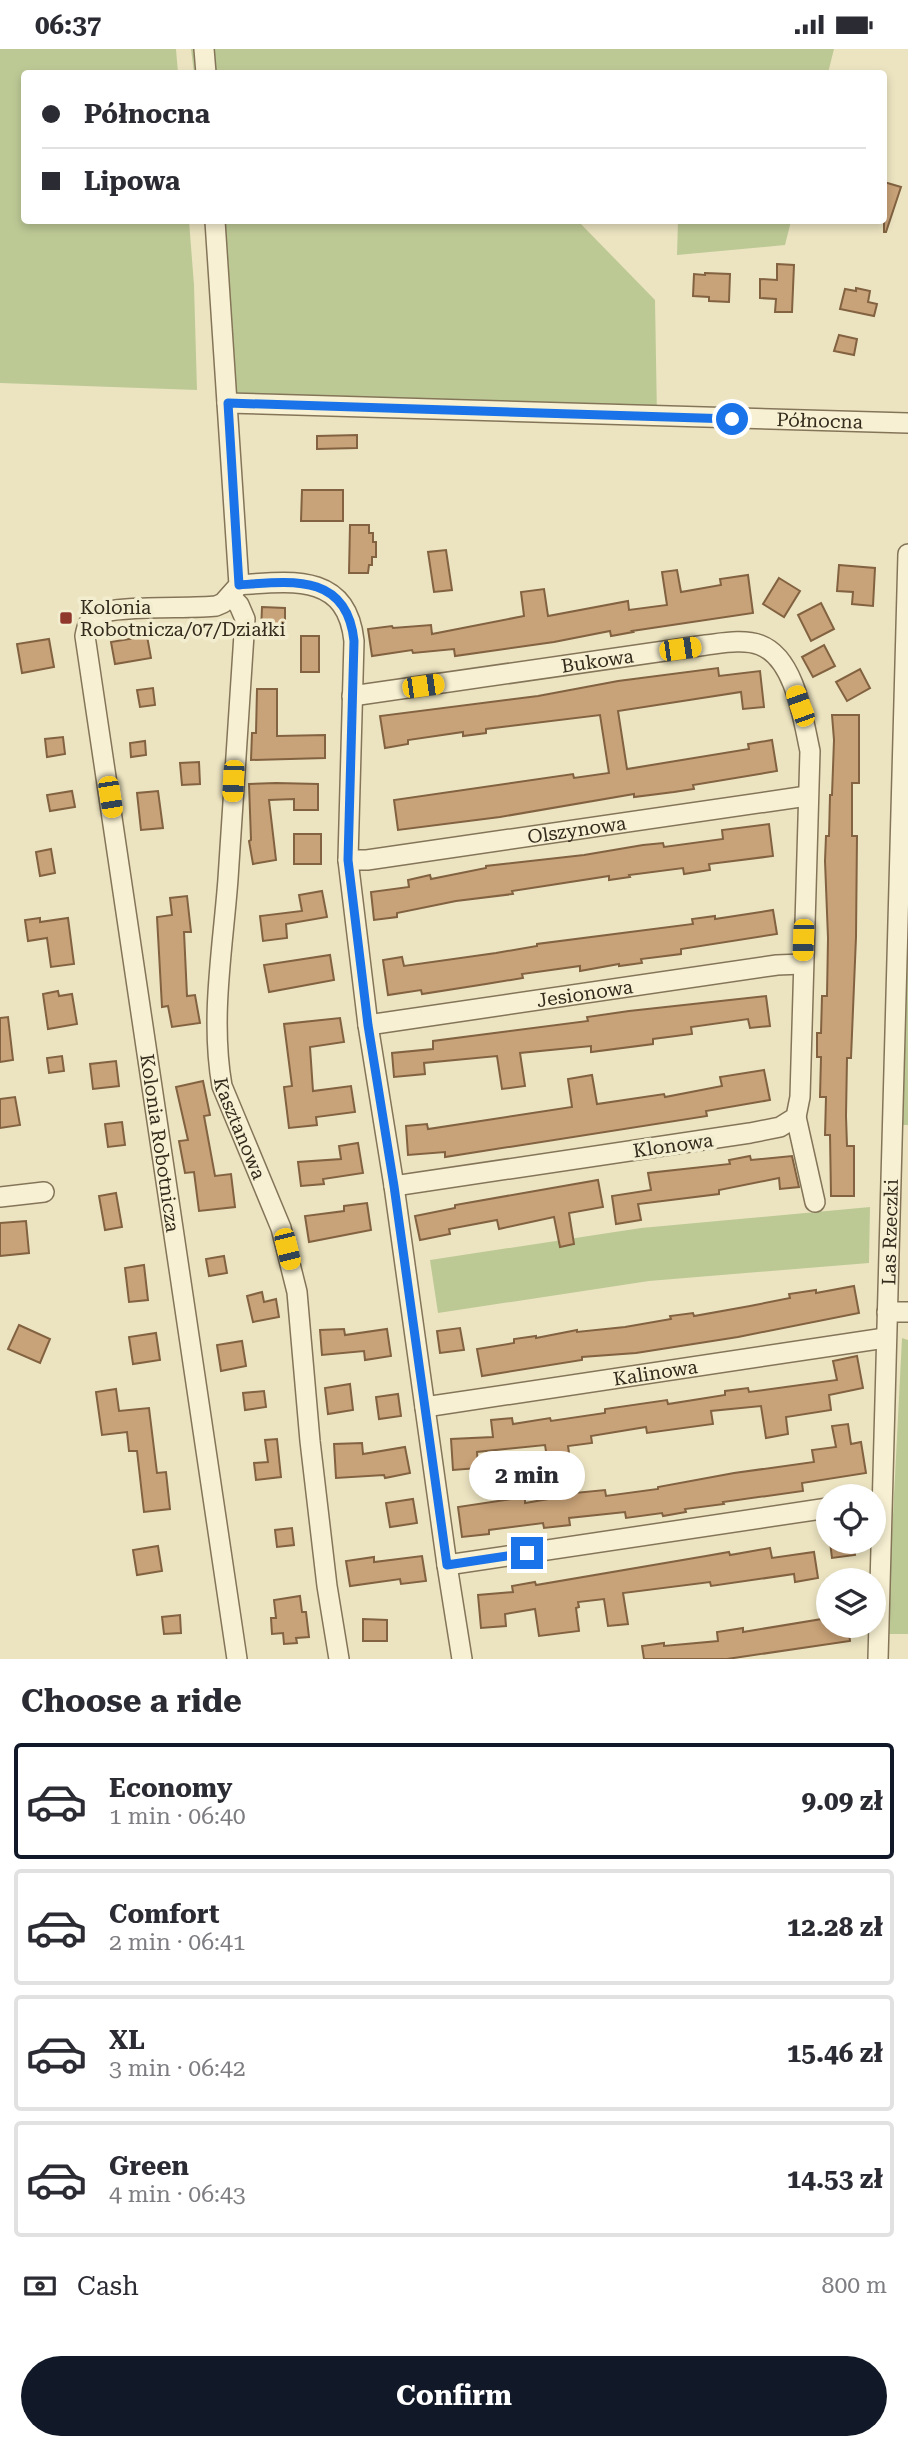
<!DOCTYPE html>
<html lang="en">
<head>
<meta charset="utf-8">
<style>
  :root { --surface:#fff; --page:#f7f7f7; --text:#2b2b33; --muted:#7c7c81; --line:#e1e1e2; --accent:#111827 }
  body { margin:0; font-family:"Roboto Serif",serif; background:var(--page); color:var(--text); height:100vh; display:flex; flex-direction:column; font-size:26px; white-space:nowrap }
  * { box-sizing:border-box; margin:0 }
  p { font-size:23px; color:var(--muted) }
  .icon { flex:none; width:38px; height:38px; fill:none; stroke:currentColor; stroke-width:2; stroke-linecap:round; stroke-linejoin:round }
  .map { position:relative; height:1610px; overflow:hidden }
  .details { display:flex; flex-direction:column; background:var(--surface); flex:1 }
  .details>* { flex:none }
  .banner { position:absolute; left:21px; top:21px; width:866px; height:154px; border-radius:7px; box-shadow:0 4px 10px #0003; display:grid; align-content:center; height:154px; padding:0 21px; background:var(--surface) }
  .tools { position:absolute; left:816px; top:1435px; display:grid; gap:14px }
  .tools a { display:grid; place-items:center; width:70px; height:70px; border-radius:50%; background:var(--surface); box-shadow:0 4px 10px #0003; font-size:35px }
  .end { position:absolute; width:32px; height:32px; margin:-16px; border:9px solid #1a73e8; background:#fff; box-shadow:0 0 0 4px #fff }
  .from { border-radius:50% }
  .bubble { position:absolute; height:49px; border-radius:24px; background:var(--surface); box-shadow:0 4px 10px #0003; font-size:23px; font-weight:700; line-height:49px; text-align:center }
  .car { position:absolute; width:21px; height:42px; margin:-21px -10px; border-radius:9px; box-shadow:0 0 5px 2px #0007; background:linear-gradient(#f5c518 24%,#345 0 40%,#f5c518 0 76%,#345 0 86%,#f5c518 0) }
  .banner b { display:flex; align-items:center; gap:24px; height:66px; font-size:26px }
  .banner b+b { border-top:2px solid var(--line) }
  .banner i { width:18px; height:18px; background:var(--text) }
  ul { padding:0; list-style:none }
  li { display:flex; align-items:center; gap:21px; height:116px; margin:0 14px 10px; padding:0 7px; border:4px solid var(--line); border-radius:7px }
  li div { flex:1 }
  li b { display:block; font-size:26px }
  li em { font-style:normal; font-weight:700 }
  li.selected { border-color:var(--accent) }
  li>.icon { width:63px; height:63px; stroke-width:1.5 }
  h2 { padding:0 21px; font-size:32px; line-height:84px }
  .pay { display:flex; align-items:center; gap:18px; height:77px; padding:0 21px; font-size:26px }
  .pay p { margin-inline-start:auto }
  .primary-button { display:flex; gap:14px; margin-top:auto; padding:14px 21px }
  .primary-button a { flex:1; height:80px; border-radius:42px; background:var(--accent); color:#fff; font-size:28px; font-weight:700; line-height:80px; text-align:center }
  .status { display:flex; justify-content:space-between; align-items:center; height:49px; padding:0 35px; background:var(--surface); direction:ltr }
  .status svg { height:19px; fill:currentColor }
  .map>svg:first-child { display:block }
  .green { fill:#bdc995 }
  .building { fill:#c8a278; stroke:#826240; stroke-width:2 }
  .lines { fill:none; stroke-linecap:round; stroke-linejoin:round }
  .minor-casing { stroke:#847559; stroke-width:22 }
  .minor { stroke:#f7f0d3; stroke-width:19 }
  .route { stroke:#1a73e8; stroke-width:9 }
  .poi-dot { fill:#90372c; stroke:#f3edd0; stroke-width:2.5 }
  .labels { text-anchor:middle; stroke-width:7; stroke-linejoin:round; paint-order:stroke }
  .street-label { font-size:19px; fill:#342b1d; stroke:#f3edd0 }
  .poi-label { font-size:19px; fill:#342b1d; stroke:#f3edd0; text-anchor:start }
</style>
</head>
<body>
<div class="status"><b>06:37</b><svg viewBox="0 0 49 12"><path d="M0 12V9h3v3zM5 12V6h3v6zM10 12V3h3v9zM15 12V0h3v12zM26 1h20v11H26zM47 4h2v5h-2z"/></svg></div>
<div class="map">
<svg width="908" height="1610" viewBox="0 0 908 1610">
  <rect width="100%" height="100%" fill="#ece4c1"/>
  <!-- green -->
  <g class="green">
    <polygon points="0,0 176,0 178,24 24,24 24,172 189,172 194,236 197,341 0,334"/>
    <polygon points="191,0 834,0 828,24 194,24"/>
    <polygon points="209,172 578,172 655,251 657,368 227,354"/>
    <polygon points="678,172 791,172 785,196 677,206"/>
    <polygon points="906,865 908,865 908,1076 896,1076"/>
    <polygon points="870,1158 869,1214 649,1232 438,1264 430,1211 641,1179"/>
    <polygon points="902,1289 908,1291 908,1585 887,1585"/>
  </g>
  <!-- building -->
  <g class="building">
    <polygon points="884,133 901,138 886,183 884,183"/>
    <polygon points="777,215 794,216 792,263 775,263 776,250 760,249 760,230 777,231"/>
    <polygon points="705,224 730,225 729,253 709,252 709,248 693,247 694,225 705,226"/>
    <polygon points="856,239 870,242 868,253 877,255 874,267 840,260 845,240 856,242"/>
    <polygon points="839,286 857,290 854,306 834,302"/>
    <polygon points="357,386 357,399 317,400 317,387"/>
    <polygon points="302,441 343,441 343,472 301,472"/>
    <polygon points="350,476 369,476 369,484 373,484 373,493 376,493 376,508 372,508 372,516 369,516 368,524 349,524"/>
    <polygon points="446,501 452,541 434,543 428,503"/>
    <polygon points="839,516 875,519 873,557 852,555 853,543 837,542"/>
    <polygon points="677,521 681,543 721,536 720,530 748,526 753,564 632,582 633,583 611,587 610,582 554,593 455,607 454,600 413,604 412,601 372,607 368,580 392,577 393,579 431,576 432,585 524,567 521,543 544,540 548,567 628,552 629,561 667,556 662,523"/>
    <polygon points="779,529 800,542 784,568 763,555"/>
    <polygon points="821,554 834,580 811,592 798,566"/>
    <polygon points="262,558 285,559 285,584 261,583"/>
    <polygon points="147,587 151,609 115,615 111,593"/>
    <rect x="301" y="587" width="18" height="36"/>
    <polygon points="49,590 54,618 22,624 17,595"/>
    <polygon points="824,596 835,617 813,628 802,608"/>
    <polygon points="718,619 719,627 760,622 764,658 743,660 741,643 618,662 627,720 749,700 748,695 772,691 777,722 693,736 694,740 674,743 634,748 634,745 500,768 398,781 394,751 573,725 574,729 609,724 600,666 486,680 486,684 463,687 463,683 408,691 408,695 385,699 380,667 538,647 618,632"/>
    <polygon points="860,620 870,639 847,652 836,633"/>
    <polygon points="153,639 155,656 140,658 137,641"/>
    <polygon points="257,640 277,640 277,687 325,686 325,709 251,711 252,684 256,684"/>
    <polygon points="832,666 859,666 859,734 852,734 852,787 857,787 856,888 851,1009 847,1009 846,1067 847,1097 854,1097 854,1147 831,1147 830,1086 825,1086 826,1048 820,1048 821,1008 817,1008 817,984 821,984 822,947 827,947 828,889 825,812 826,787 829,787 830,746 832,746 834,691"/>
    <polygon points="63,688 65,705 47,708 45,690"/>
    <polygon points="145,692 146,706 131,708 130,694"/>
    <polygon points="199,713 200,735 182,736 180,714"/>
    <polygon points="276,734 318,735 318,761 294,761 294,750 269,751 276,811 253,815 249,792 251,791 249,735"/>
    <polygon points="72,742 75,758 50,762 47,746"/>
    <polygon points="158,742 163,779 141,781 137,744"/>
    <polygon points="769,775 773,807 709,815 710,821 684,825 683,819 629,826 630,828 609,831 609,827 551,836 512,842 513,845 456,852 397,864 397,868 374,871 371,843 409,838 408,831 430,826 431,830 486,819 486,817 584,806 643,796 663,794 664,798 723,790 722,781"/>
    <rect x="294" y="785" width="27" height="30"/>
    <polygon points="51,800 55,824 40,827 36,803"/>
    <polygon points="322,842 327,868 286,875 287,889 263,892 260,867 302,862 299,846"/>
    <polygon points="187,847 191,883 184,883 187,947 195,946 200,974 172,978 168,957 162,958 157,868 172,866 170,849"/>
    <polygon points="773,861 777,885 681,900 681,905 641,910 642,914 619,917 619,915 580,922 580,917 522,925 523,929 486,935 422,945 421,941 388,946 383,911 402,908 404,917 496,904 537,897 537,895 693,875 692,870 715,867 715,870"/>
    <polygon points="40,869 40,873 68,869 74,915 51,918 47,889 28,892 25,871"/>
    <polygon points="330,906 334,931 269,943 264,916"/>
    <polygon points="58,942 59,947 72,945 77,975 48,980 43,945"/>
    <polygon points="766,947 770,977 750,979 748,970 691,978 692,985 653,990 653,995 591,1003 591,997 520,1004 525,1037 502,1040 497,1007 424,1014 425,1025 394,1028 392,1004 433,1000 433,992 588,972 587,968 629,962"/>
    <polygon points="8,968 13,1011 0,1013 0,969"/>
    <polygon points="340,969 344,993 310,998 313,1042 351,1037 355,1063 316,1068 317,1076 289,1079 284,1038 292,1037 284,975"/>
    <polygon points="62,1007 64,1022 49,1024 47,1009"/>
    <polygon points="116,1012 119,1037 93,1040 90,1015"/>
    <polygon points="764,1021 770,1051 706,1062 707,1067 445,1108 445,1103 408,1106 406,1077 427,1075 428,1080 572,1058 568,1030 592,1026 597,1055 664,1045 665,1048 722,1037 720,1028"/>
    <polygon points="203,1032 210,1066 204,1067 215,1127 231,1125 235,1158 199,1162 194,1123 185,1124 179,1092 188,1091 176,1038"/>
    <polygon points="15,1048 20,1076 0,1079 0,1050"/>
    <polygon points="122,1073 125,1096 108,1098 105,1075"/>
    <polygon points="358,1094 363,1124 323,1130 324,1135 301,1137 298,1113 341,1110 339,1097"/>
    <polygon points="750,1107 751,1111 792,1107 799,1138 780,1140 779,1129 719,1141 719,1145 638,1155 641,1171 616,1175 612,1147 651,1141 648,1124 730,1115 729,1111"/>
    <polygon points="598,1131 603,1158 569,1164 574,1195 560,1198 554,1168 499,1180 497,1171 449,1180 450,1185 420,1191 415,1167 455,1159 455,1156"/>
    <polygon points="116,1144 122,1178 105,1181 99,1147"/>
    <polygon points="367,1154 371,1181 309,1193 305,1167 344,1162 344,1157"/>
    <polygon points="26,1172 29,1204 0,1207 0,1174"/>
    <polygon points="224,1207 227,1224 209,1227 206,1210"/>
    <polygon points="144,1216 148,1251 129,1253 125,1219"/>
    <polygon points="854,1237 859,1264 738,1288 636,1304 582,1308 582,1311 482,1327 477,1300 514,1294 514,1290 536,1287 536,1289 577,1281 577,1283 625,1278 671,1270 670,1267 693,1264 694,1267 750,1257 790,1249 789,1245 816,1241 816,1244"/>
    <polygon points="262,1243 264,1253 276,1250 279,1268 253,1273 247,1247"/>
    <polygon points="19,1276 50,1290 40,1314 8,1300"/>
    <polygon points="460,1279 464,1301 440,1304 437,1282"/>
    <polygon points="344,1280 345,1286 387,1280 391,1307 365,1311 364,1302 322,1306 320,1281"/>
    <polygon points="156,1284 160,1311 133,1315 129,1288"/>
    <polygon points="242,1292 246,1317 221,1322 217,1296"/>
    <polygon points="857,1307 863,1339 829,1346 831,1361 786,1368 788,1385 766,1389 761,1357 711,1362 713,1375 647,1384 646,1378 591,1387 592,1394 568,1397 575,1444 605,1441 606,1447 658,1440 658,1438 734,1424 814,1413 812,1401 836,1398 832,1377 848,1375 851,1395 861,1393 866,1424 802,1434 803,1442 723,1453 724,1455 685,1460 686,1463 663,1467 662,1464 626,1469 625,1463 569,1469 570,1476 544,1479 543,1474 489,1481 489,1485 462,1488 458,1458 525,1448 525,1454 561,1448 557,1420 549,1421 545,1396 477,1403 478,1419 453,1421 451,1390 493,1388 491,1371 512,1369 513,1375 550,1369 551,1372 605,1364 605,1360 667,1351 668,1355 725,1346 725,1342 748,1339 749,1343 837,1331 833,1312"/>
    <polygon points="350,1335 353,1361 328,1365 325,1339"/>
    <polygon points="116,1340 119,1362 149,1359 157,1424 166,1423 170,1460 144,1463 137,1402 129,1402 127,1383 102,1386 96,1343"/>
    <polygon points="264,1342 266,1358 245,1361 243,1344"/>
    <polygon points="398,1345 401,1367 379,1370 376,1348"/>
    <polygon points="277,1390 281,1428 256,1431 254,1414 268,1413 265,1391"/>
    <polygon points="362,1394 363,1405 405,1398 410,1424 385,1429 384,1426 336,1429 334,1395"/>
    <polygon points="413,1450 417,1474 390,1478 386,1454"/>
    <polygon points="292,1479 294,1496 277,1498 275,1481"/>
    <polygon points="830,1493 853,1493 855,1506 832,1509"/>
    <polygon points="158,1497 162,1522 137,1526 133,1501"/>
    <polygon points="770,1499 772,1509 814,1503 818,1529 795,1533 794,1525 711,1537 710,1533 623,1544 628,1575 608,1577 604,1550 578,1553 579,1558 576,1559 579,1582 539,1587 535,1560 505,1565 506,1577 481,1579 478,1546 513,1543 512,1537 535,1533 536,1536 706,1507 729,1503 730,1506"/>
    <polygon points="422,1507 426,1532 401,1535 400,1530 350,1537 346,1512 374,1508 374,1513"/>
    <polygon points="300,1547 302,1563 306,1563 309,1588 296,1589 297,1594 284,1595 283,1584 272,1585 271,1569 276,1569 274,1551"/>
    <polygon points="180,1566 181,1584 164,1585 162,1568"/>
    <polygon points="828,1569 828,1577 848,1577 850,1592 727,1610 644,1610 642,1597 664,1594 664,1597 718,1592 717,1583 743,1579 743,1583"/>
    <polygon points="363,1570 387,1571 387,1592 363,1592"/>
  </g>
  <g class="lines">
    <!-- minor casing -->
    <g class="minor-casing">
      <g id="minor">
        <polyline points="204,0 206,24"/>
        <path id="s1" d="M215,172L239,536L223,554L216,557C191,560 115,556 99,565C89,570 87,576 85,587L237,1610"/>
        <path id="s2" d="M227,354L908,374"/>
        <path d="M239,536C292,532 347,524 354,592L348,811L368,976L394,1137L447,1516L462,1610"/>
        <path id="s3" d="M230,547L239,556L245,570C239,657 234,744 228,830C223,898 210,969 222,1037L281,1179L297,1243L310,1392L327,1537L339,1610"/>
        <path id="s4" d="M352,647L706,596C723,594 744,590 760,596C795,609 803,670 810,702L800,1048L796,1068L780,1078L750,1084L394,1137"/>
        <path id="s5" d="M348,811H367L807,747"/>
        <path id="s6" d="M368,976L777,916L802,915"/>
        <polyline points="796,1068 815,1153"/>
        <polyline points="0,1148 44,1143"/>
        <polyline points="887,1263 908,1263"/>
        <path id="s7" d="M425,1358L885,1289"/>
        <polyline points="447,1516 828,1459"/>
        <path id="s8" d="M878,1610L908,505"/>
      </g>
    </g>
    <!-- minor -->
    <use href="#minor" class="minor"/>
  </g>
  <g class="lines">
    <!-- route -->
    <path class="route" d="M527,1504L447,1516L394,1137L368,976L348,811L354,592C347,524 292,532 239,536L228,354L732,370"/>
  </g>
  <!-- markers -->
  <rect class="poi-dot" x="59" y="562" width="14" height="14" rx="3.5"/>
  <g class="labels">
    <!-- street labels -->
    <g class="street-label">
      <text dy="7" stroke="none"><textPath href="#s2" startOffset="593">Północna</textPath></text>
      <text dy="7" stroke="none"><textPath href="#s4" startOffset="248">Bukowa</textPath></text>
      <text dy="7" stroke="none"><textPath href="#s5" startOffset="231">Olszynowa</textPath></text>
      <text dy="7" stroke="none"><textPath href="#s6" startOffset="219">Jesionowa</textPath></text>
      <text dy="7" stroke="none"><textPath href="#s3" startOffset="542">Kasztanowa</textPath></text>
      <text dy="7" stroke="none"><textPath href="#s1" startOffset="1054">Kolonia Robotnicza</textPath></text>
      <text transform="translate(673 1096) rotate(-8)" y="7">Klonowa</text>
      <text dy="7" stroke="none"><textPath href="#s8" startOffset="427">Las Rzeczki</textPath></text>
      <text dy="7" stroke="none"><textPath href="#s7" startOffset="233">Kalinowa</textPath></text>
    </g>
    <!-- poi labels -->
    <g class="poi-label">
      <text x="80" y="565">Kolonia<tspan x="80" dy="22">Robotnicza/07/Działki</tspan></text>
    </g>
  </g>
</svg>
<div class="tools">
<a><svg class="icon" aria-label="locate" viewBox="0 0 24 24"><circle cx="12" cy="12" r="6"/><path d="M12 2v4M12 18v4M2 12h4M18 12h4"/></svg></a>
<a><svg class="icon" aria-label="layers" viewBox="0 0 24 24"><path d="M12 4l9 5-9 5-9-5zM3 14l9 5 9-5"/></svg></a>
</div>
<i class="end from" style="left:732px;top:370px"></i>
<i class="end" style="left:527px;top:1504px"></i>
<div class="bubble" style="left:469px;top:1402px;width:116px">2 min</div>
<i class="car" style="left:680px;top:600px;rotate:82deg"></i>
<i class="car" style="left:423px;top:637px;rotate:82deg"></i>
<i class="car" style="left:800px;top:657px;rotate:340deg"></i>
<i class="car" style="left:233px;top:732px;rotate:183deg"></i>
<i class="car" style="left:110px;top:748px;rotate:171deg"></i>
<i class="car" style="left:803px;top:891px;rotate:182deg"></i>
<i class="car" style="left:287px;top:1200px;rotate:166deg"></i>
<div class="banner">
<b><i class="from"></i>Północna</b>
<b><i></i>Lipowa</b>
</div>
</div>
<section class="details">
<h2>Choose a ride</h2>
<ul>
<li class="selected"><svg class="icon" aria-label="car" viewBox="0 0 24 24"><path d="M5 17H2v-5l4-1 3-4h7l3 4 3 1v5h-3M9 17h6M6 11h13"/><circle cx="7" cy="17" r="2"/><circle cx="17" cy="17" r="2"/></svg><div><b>Economy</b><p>1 min · 06:40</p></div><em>9.09 zł</em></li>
<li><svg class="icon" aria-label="car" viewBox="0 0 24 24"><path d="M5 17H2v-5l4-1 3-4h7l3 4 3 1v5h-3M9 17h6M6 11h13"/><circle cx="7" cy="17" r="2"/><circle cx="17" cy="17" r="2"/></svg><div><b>Comfort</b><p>2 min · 06:41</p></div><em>12.28 zł</em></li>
<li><svg class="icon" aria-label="car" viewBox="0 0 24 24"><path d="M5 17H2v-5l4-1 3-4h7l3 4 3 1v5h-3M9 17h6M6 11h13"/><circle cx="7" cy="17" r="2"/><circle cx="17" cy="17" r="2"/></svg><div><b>XL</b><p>3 min · 06:42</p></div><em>15.46 zł</em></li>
<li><svg class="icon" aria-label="car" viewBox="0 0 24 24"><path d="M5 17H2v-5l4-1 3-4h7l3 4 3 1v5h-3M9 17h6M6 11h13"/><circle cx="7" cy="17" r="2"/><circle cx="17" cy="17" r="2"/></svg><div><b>Green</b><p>4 min · 06:43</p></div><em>14.53 zł</em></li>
</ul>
<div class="pay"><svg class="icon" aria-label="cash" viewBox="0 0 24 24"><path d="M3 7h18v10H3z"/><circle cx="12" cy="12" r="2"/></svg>Cash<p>800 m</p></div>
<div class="primary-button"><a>Confirm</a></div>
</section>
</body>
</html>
